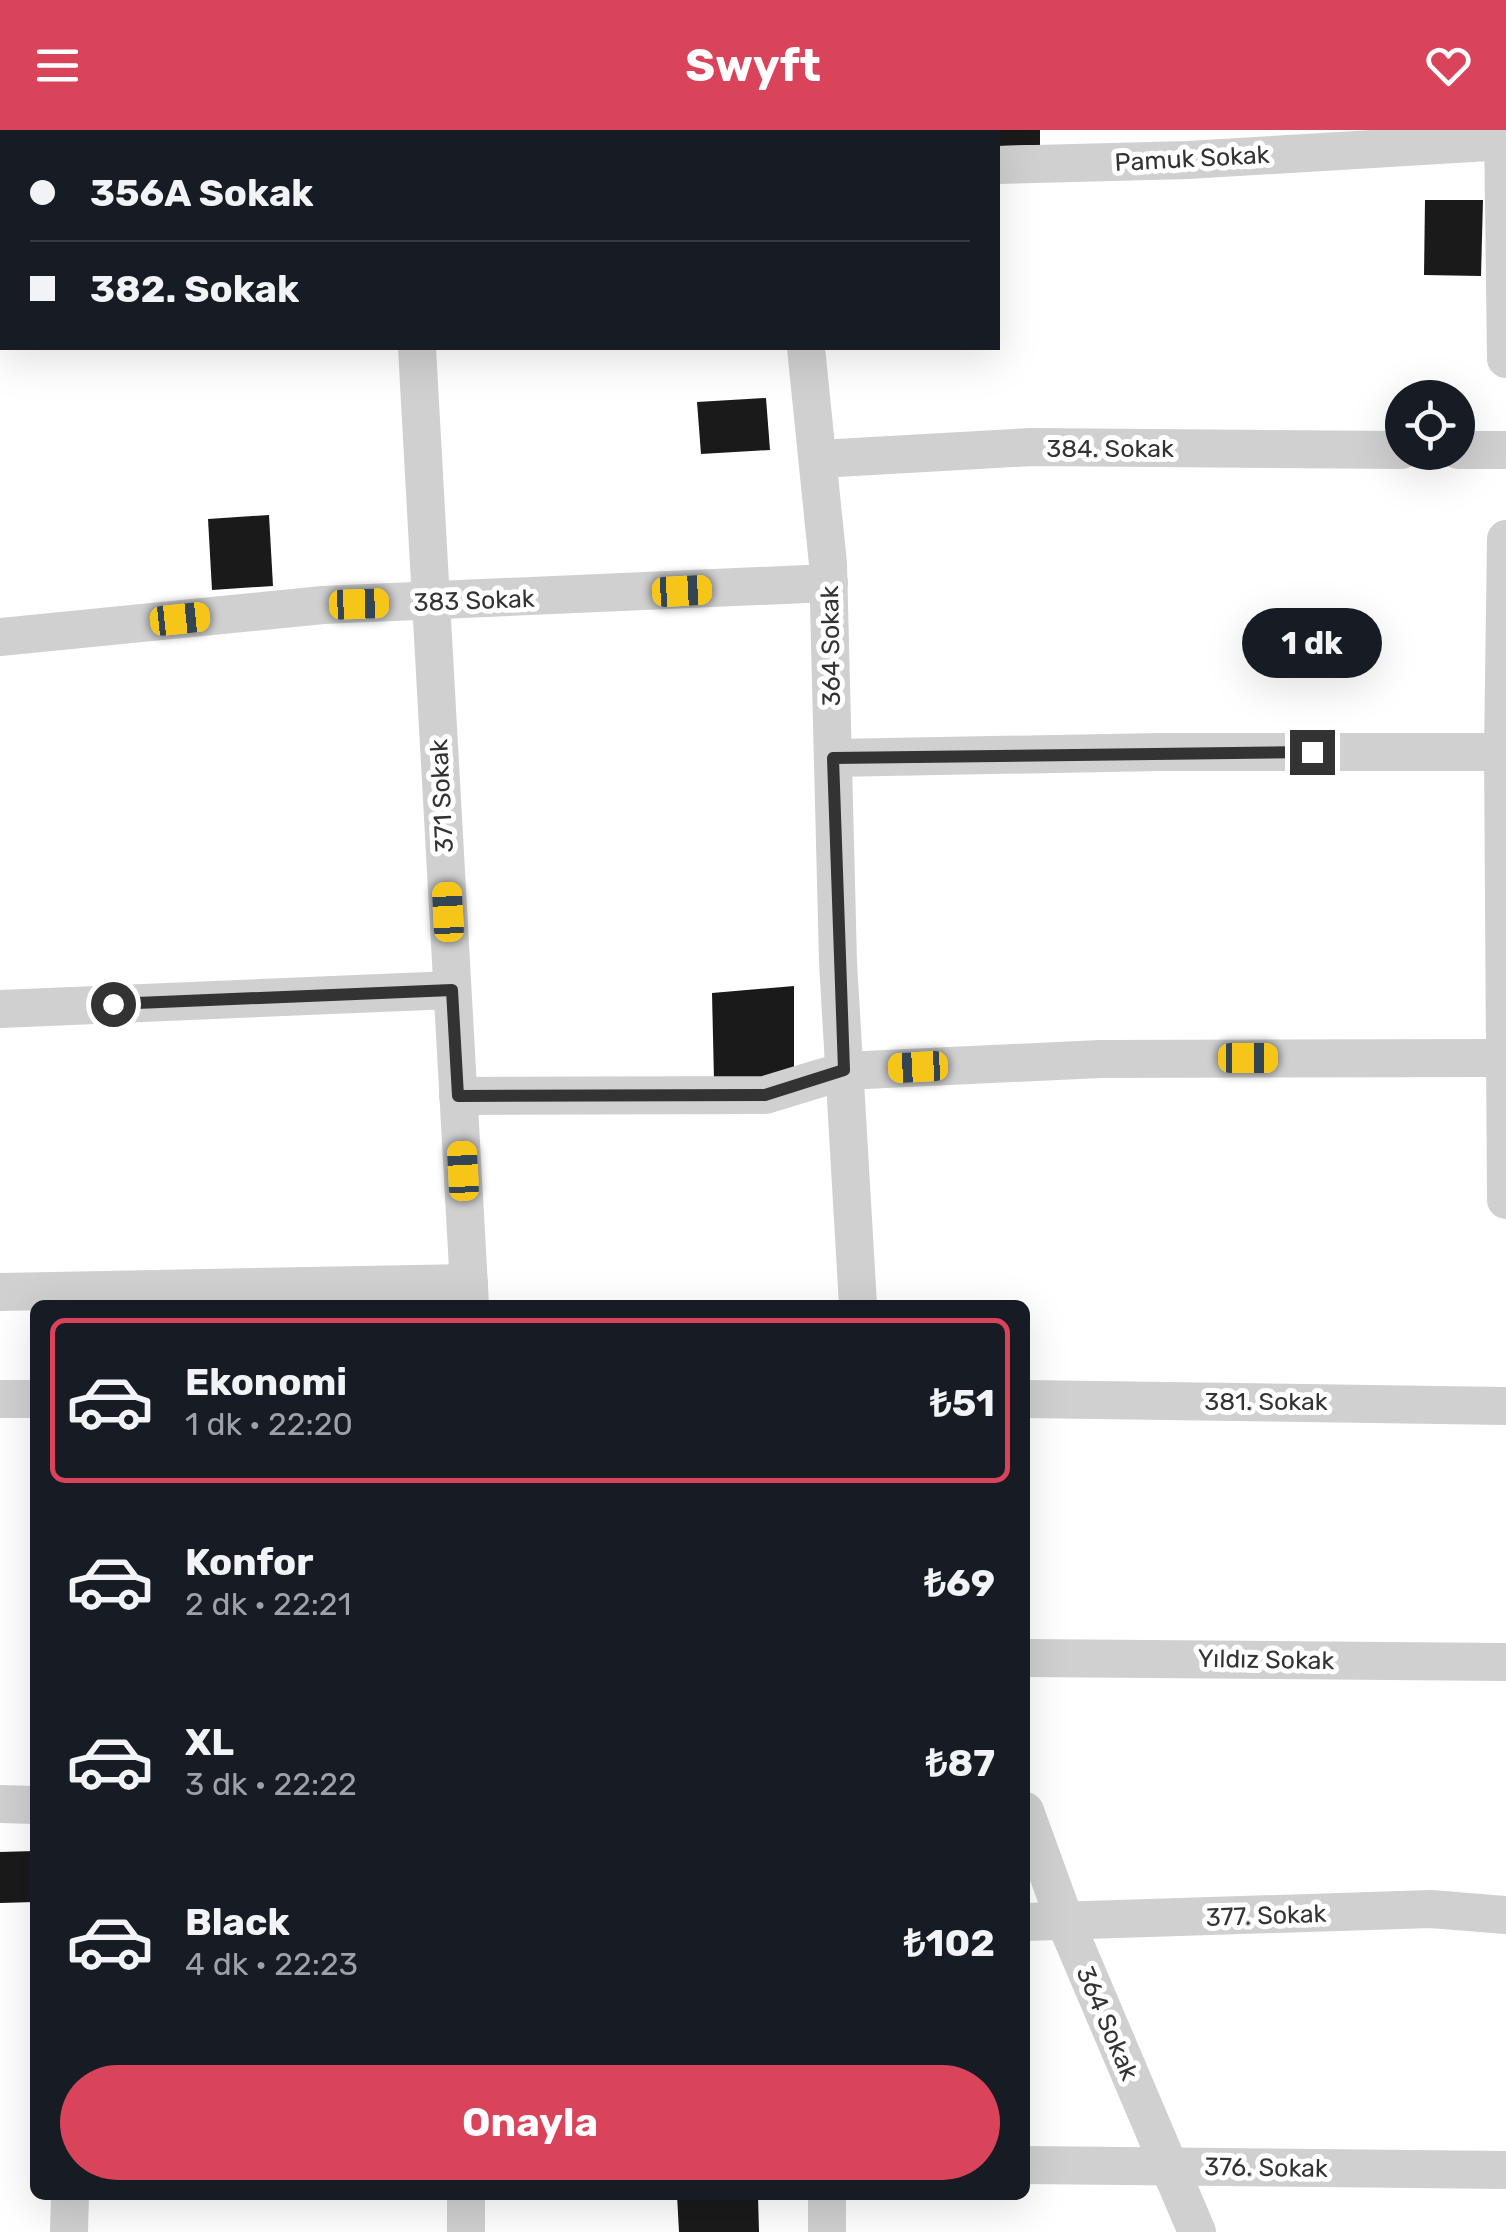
<!DOCTYPE html>
<html lang="tr">
<head>
<meta charset="utf-8">
<style>
  :root { --surface:#171b24; --page:#242831; --text:#f1f3f6; --muted:#9ea1a6; --line:#363941; --accent:#da445b }
  body { margin:0; font-family:Rubik,sans-serif; background:var(--page); color:var(--text); height:100vh; display:flex; flex-direction:column; font-size:38px; white-space:nowrap }
  * { box-sizing:border-box; margin:0 }
  p { font-size:32px; color:var(--muted) }
  .icon { flex:none; width:55px; height:55px; fill:none; stroke:currentColor; stroke-width:2; stroke-linecap:round; stroke-linejoin:round }
  .map { position:relative; flex:1; overflow:hidden }
  .side { position:absolute; left:30px; top:1170px; width:1000px; height:900px; display:flex; flex-direction:column; background:var(--surface); border-radius:15px; box-shadow:0 10px 40px #0002 }
  .side>* { flex:none }
  .top-card { position:absolute; left:0px; top:0px; width:1000px; height:220px; box-shadow:0 10px 40px #0002; display:grid; align-content:center; height:220px; padding:0 30px; background:var(--surface) }
  .tools { position:absolute; left:1385px; top:250px; display:grid; gap:20px }
  .tools a { display:grid; place-items:center; width:90px; height:90px; border-radius:50%; background:var(--surface); box-shadow:0 10px 40px #0002; font-size:50px }
  .end { position:absolute; width:45px; height:45px; margin:-22px; border:12px solid #333; background:#fff; box-shadow:0 0 0 5px #fff }
  .from { border-radius:50% }
  .bubble { position:absolute; height:70px; border-radius:35px; background:var(--surface); box-shadow:0 10px 40px #0002; font-size:32px; font-weight:700; line-height:70px; text-align:center }
  .car { position:absolute; width:30px; height:60px; margin:-30px -15px; border-radius:12px; box-shadow:0 0 8px 2px #0007; background:linear-gradient(#f5c518 24%,#345 0 40%,#f5c518 0 76%,#345 0 86%,#f5c518 0) }
  .top-card b { display:flex; align-items:center; gap:35px; height:95px; font-size:38px }
  .top-card b+b { border-top:2px solid var(--line) }
  .top-card i { width:25px; height:25px; background:var(--text) }
  ul { padding:18px 0 0; list-style:none }
  li { display:flex; align-items:center; gap:30px; height:165px; margin:0 20px 15px; padding:0 10px; border:5px solid transparent; border-radius:15px }
  li div { flex:1 }
  li b { display:block; font-size:38px }
  li em { font-style:normal; font-weight:700 }
  li.active { border-color:var(--accent) }
  li>.icon { width:90px; height:90px; stroke-width:1.5 }
  .action { display:flex; gap:20px; margin-top:auto; padding:20px 30px }
  .action a { flex:1; height:115px; border-radius:60px; background:var(--accent); color:#fff; font-size:40px; font-weight:700; line-height:115px; text-align:center }
  header { display:flex; justify-content:space-between; align-items:center; height:130px; padding:0 30px; background:var(--accent); color:#fff; font-size:45px; font-weight:700 }
  .map>svg:first-child { display:block }
  .building { fill:#1a1a1a }
  .lines { fill:none; stroke-linecap:round; stroke-linejoin:round }
  .street { stroke:#d0d0d0; stroke-width:38 }
  .route { stroke:#333; stroke-width:12 }
  .labels { text-anchor:middle; stroke-width:10; stroke-linejoin:round; paint-order:stroke }
  .street-label { font-size:25px; fill:#333; stroke:#fff }
</style>
</head>
<body>
<header><svg class="icon" aria-label="menu" viewBox="0 0 24 24"><path d="M4 6h16M4 12h16M4 18h16"/></svg>Swyft<svg class="icon" aria-label="heart" viewBox="0 0 24 24"><path d="M12 20l-8-8c-3-5 5-10 8-4 3-6 11-1 8 4z"/></svg></header>
<div class="map">
<svg width="1506" height="2102" viewBox="0 0 1506 2102">
  <rect width="100%" height="100%" fill="#fff"/>
  <!-- building -->
  <g class="building">
    <polygon points="998,0 1040,0 1040,15 998,16"/>
    <polygon points="1425,70 1483,70 1481,146 1424,145"/>
    <polygon points="766,268 770,320 701,324 697,272"/>
    <polygon points="269,385 273,456 212,460 208,389"/>
    <polygon points="794,856 794,937 783,946 714,950 712,863"/>
    <polygon points="35,1721 35,1772 0,1773 0,1722"/>
    <polygon points="677,2065 758,2065 759,2102 679,2102"/>
  </g>
  <g class="lines">
    <!-- street -->
    <g class="street">
      <polyline points="405,0 405,2"/>
      <polyline points="784,0 784,2"/>
      <polyline points="1503,0 1506,229"/>
      <polyline points="998,35 1188,30 1506,11"/>
      <polyline points="0,175 2,175"/>
      <polyline points="417,218 470,1175"/>
      <polyline points="806,218 828,434 838,832 858,1175"/>
      <polyline points="1458,320 1506,320"/>
      <polyline points="819,329 1032,317 1402,320"/>
      <polyline points="1506,409 1503,622 1506,1070"/>
      <polyline points="0,507 323,475 829,453"/>
      <polyline points="833,628 1160,622 1506,622"/>
      <polyline points="0,879 452,860"/>
      <polyline points="458,966 765,965 844,941 1100,929 1506,928"/>
      <polyline points="0,1162 469,1153"/>
      <polyline points="0,1269 35,1269"/>
      <polyline points="1025,1269 1506,1276"/>
      <polyline points="1025,1528 1506,1532"/>
      <polyline points="0,1674 35,1675"/>
      <polyline points="1025,1681 1065,1791 1197,2102"/>
      <polyline points="1025,1792 1431,1779 1506,1785"/>
      <polyline points="1025,2035 1506,2040"/>
      <polyline points="466,2065 466,2102"/>
      <polyline points="827,2065 827,2102"/>
      <polyline points="69,2102 70,2065"/>
    </g>
  </g>
  <g class="lines">
    <!-- route -->
    <polyline class="route" points="113,874 452,860 458,966 765,965 844,940 833,628 1312,622"/>
  </g>
  <g class="labels">
    <!-- street labels -->
    <g class="street-label">
      <text transform="translate(1192 28) rotate(-3)" y="9">Pamuk Sokak</text>
      <text x="1110" y="327">384. Sokak</text>
      <text transform="translate(474 470) rotate(-2)" y="9">383 Sokak</text>
      <text transform="translate(830 516) rotate(-91)" y="9">364 Sokak</text>
      <text transform="translate(441 666) rotate(-93)" y="9">371 Sokak</text>
      <text x="1266" y="1280">381. Sokak</text>
      <text transform="translate(1266 1529) rotate(1)" y="9">Yıldız Sokak</text>
      <text transform="translate(1266 1785) rotate(-2)" y="9">377. Sokak</text>
      <text transform="translate(1108 1893) rotate(67)" y="9">364 Sokak</text>
      <text transform="translate(1266 2037) rotate(1)" y="9">376. Sokak</text>
    </g>
  </g>
</svg>
<div class="tools">
<a><svg class="icon" aria-label="locate" viewBox="0 0 24 24"><circle cx="12" cy="12" r="6"/><path d="M12 2v4M12 18v4M2 12h4M18 12h4"/></svg></a>
</div>
<i class="end from" style="left:113px;top:874px"></i>
<i class="end" style="left:1312px;top:622px"></i>
<div class="bubble" style="left:1242px;top:478px;width:140px">1 dk</div>
<i class="car" style="left:682px;top:461px;rotate:87deg"></i>
<i class="car" style="left:359px;top:474px;rotate:88deg"></i>
<i class="car" style="left:180px;top:489px;rotate:84deg"></i>
<i class="car" style="left:448px;top:782px;rotate:357deg"></i>
<i class="car" style="left:1248px;top:928px;rotate:90deg"></i>
<i class="car" style="left:918px;top:937px;rotate:267deg"></i>
<i class="car" style="left:463px;top:1041px;rotate:357deg"></i>
<div class="top-card">
<b><i class="from"></i>356A Sokak</b>
<b><i></i>382. Sokak</b>
</div>
<section class="side">
<ul>
<li class="active"><svg class="icon" aria-label="car" viewBox="0 0 24 24"><path d="M5 17H2v-5l4-1 3-4h7l3 4 3 1v5h-3M9 17h6M6 11h13"/><circle cx="7" cy="17" r="2"/><circle cx="17" cy="17" r="2"/></svg><div><b>Ekonomi</b><p>1 dk · 22:20</p></div><em>₺51</em></li>
<li><svg class="icon" aria-label="car" viewBox="0 0 24 24"><path d="M5 17H2v-5l4-1 3-4h7l3 4 3 1v5h-3M9 17h6M6 11h13"/><circle cx="7" cy="17" r="2"/><circle cx="17" cy="17" r="2"/></svg><div><b>Konfor</b><p>2 dk · 22:21</p></div><em>₺69</em></li>
<li><svg class="icon" aria-label="car" viewBox="0 0 24 24"><path d="M5 17H2v-5l4-1 3-4h7l3 4 3 1v5h-3M9 17h6M6 11h13"/><circle cx="7" cy="17" r="2"/><circle cx="17" cy="17" r="2"/></svg><div><b>XL</b><p>3 dk · 22:22</p></div><em>₺87</em></li>
<li><svg class="icon" aria-label="car" viewBox="0 0 24 24"><path d="M5 17H2v-5l4-1 3-4h7l3 4 3 1v5h-3M9 17h6M6 11h13"/><circle cx="7" cy="17" r="2"/><circle cx="17" cy="17" r="2"/></svg><div><b>Black</b><p>4 dk · 22:23</p></div><em>₺102</em></li>
</ul>
<div class="action"><a>Onayla</a></div>
</section>
</div>
</body>
</html>
